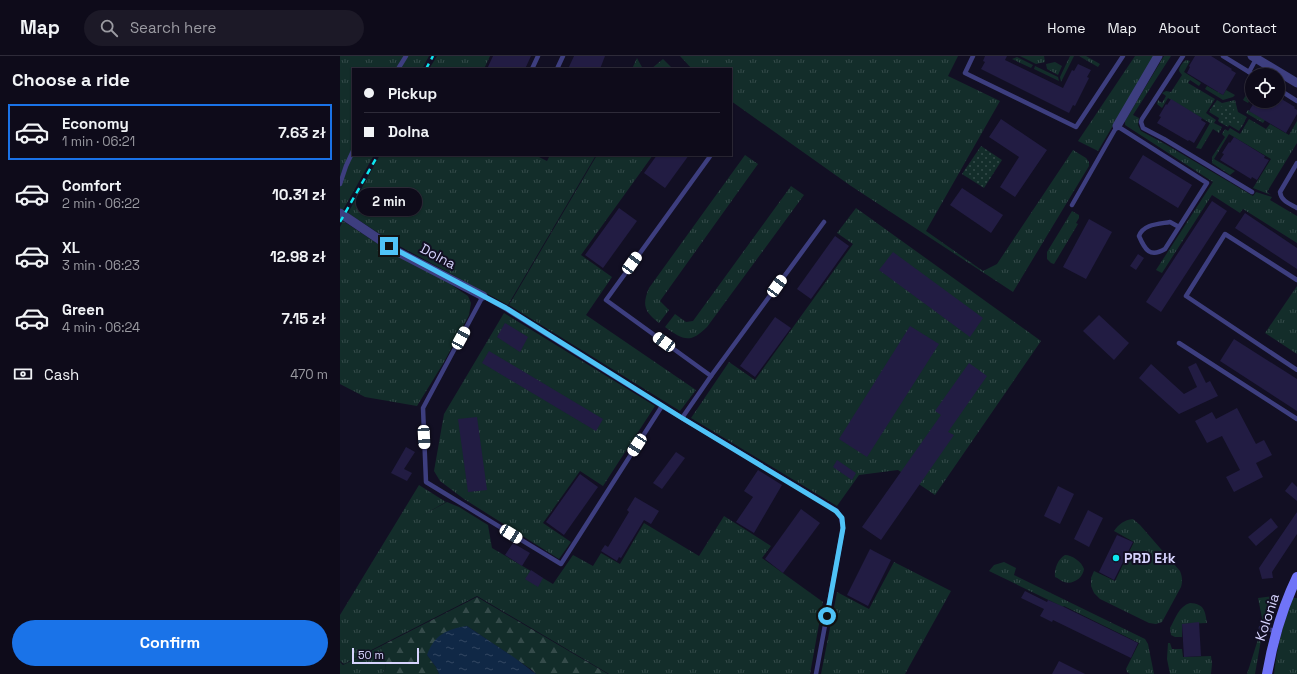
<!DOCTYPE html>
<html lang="en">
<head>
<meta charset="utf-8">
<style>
  :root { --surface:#0e0b1a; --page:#1c1927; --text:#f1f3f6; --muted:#9b9ba2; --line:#2e2b39; --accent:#1a73e8 }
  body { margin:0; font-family:"Space Grotesk",sans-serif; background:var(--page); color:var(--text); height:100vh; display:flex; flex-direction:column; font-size:15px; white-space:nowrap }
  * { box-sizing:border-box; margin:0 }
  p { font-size:13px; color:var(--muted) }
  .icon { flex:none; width:22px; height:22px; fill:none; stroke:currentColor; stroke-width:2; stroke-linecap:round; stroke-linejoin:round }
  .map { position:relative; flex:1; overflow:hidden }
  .panel { display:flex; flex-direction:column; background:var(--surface); width:340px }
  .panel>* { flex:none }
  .guide { position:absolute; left:12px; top:12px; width:380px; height:88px; border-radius:0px; box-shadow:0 1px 3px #0004,0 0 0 1px var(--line); display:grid; align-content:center; height:88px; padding:0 12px; background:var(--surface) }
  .fabs { position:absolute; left:905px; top:12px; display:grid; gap:8px }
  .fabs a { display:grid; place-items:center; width:40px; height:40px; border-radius:50%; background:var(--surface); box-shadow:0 1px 3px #0004,0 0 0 1px var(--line); font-size:20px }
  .scale { position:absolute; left:12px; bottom:10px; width:67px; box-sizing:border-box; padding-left:4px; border:2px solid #d6d3fd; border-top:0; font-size:11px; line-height:14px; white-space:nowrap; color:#d6d3fd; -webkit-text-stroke:3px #120f23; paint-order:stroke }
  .end { position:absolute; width:18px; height:18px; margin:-9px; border:5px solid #4fc3f7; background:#111; box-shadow:0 0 0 2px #111 }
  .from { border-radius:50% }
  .bubble { position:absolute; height:28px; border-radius:14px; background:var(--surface); box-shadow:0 1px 3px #0004,0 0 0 1px var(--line); font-size:13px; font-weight:600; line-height:28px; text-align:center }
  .car { position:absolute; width:12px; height:24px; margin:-12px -6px; border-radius:5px; box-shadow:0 0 3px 1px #0007; background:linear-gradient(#fff 24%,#345 0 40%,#fff 0 76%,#345 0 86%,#fff 0) }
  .guide b { display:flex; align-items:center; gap:14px; height:38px; font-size:15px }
  .guide b+b { border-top:1px solid var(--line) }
  .guide i { width:10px; height:10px; background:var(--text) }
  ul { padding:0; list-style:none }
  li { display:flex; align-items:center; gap:12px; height:56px; margin:0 8px 6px; padding:0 4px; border:2px solid transparent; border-radius:0px }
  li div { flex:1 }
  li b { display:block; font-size:15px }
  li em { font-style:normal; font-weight:600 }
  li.current { border-color:var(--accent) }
  li>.icon { width:36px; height:36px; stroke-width:1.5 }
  h2 { padding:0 12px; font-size:18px; line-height:48px }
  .pay { display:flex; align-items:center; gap:10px; height:44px; padding:0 12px; font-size:15px }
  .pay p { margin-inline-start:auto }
  .primary-button { display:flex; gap:8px; margin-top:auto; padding:8px 12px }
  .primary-button a { flex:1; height:46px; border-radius:24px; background:var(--accent); color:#fff; font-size:16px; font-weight:600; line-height:46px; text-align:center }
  header { display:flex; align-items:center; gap:24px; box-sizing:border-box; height:56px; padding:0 20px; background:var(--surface); border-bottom:1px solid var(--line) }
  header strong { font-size:19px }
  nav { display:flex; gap:22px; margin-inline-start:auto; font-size:14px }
  .search { width:280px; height:36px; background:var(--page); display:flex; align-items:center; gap:10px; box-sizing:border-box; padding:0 14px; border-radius:22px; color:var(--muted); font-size:15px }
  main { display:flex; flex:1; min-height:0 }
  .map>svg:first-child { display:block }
  .grass { fill:url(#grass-tufts) }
  .forest { fill:url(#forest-firs) }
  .park { fill:url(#park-dots) }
  .water { fill:url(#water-ripples) }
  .building { fill:#221c43 }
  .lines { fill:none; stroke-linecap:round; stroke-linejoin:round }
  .lane { stroke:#3d3e7f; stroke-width:4.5 }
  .street { stroke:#3d3e7f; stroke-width:9 }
  .secondary { stroke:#7074f7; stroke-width:10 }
  .rail { stroke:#0de6f0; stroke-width:2.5; stroke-dasharray:6 5; stroke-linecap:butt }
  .route { stroke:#4fc3f7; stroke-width:5 }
  .poi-dot { fill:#0de6f0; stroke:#120f23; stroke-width:1.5 }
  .labels { text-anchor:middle; stroke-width:4; stroke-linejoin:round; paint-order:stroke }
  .street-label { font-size:14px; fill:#d6d3fd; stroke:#120f23 }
  .poi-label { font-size:14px; font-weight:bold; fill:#d6d3fd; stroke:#120f23; text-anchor:start }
</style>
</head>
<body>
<header>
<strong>Map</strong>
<div class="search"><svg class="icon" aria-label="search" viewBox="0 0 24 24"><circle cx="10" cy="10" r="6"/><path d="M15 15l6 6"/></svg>Search here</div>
<nav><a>Home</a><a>Map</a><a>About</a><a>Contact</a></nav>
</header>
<main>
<section class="panel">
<h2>Choose a ride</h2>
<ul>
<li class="current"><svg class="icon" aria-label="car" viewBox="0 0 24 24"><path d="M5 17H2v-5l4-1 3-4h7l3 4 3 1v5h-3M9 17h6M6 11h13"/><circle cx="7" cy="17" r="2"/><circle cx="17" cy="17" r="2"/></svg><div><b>Economy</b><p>1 min · 06:21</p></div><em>7.63 zł</em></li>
<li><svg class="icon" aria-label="car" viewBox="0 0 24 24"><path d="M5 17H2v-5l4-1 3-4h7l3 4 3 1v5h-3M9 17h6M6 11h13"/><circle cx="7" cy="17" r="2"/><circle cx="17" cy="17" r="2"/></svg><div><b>Comfort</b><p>2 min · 06:22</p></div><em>10.31 zł</em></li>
<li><svg class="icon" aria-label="car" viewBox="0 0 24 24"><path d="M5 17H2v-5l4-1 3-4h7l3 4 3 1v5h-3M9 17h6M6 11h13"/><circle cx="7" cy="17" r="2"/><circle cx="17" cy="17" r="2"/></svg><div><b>XL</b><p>3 min · 06:23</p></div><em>12.98 zł</em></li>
<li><svg class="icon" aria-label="car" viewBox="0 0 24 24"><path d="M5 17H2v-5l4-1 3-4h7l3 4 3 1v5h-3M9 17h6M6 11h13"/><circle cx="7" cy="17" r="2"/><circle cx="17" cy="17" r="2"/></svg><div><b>Green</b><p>4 min · 06:24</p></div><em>7.15 zł</em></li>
</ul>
<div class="pay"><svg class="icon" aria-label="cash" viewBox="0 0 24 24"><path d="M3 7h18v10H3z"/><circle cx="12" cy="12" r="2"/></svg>Cash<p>470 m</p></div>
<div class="primary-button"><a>Confirm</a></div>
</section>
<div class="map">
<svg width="957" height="618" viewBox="0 0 957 618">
  <defs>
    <pattern id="grass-tufts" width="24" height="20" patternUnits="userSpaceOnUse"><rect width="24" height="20" fill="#132d2a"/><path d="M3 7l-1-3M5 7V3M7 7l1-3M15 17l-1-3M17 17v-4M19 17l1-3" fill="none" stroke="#354b4a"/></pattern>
    <pattern id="forest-firs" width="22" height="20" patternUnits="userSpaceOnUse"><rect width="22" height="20" fill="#132d2a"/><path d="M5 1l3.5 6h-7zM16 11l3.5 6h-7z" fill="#354b4a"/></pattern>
    <pattern id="park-dots" width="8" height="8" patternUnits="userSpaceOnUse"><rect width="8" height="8" fill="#132d2a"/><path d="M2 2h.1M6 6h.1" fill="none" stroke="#354b4a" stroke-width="1.8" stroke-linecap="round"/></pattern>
    <pattern id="water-ripples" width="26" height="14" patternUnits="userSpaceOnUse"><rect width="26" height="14" fill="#102846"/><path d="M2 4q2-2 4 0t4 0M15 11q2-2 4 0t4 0" fill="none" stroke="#324662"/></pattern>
  </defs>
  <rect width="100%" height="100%" fill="#120f23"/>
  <!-- grass -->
  <g class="grass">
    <polygon points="0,0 89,0 82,13 13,13 13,99 34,99 3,154 0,152"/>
    <polygon points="97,0 150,0 144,13 89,13"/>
    <polygon points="340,0 618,0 608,20 660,45 586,175 643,215 657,208 733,94 746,102 749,106 749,110 673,236 511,130 391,45 391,13 352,13"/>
    <polygon points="680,0 704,0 705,6 696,8"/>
    <polygon points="730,0 734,0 721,26 720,21"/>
    <polygon points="739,0 746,0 760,8 758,11"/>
    <polygon points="795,0 814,0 758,95 738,85"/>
    <polygon points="824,0 831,0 793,59 799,62 798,69 801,75 825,88 913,140 916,136 932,141 930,144 957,160 957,187 903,153 900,157 872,139 822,217 816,214 873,126 785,69 785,65"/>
    <polygon points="677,1 693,9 691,12 672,3"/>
    <polygon points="297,2 303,13 292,13"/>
    <polygon points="323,3 333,13 311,13"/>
    <path d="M846,4L850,5L844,16L861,27L859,30L850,24L848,27L875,43L866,57L876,64L874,67L882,71L879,77L873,73L861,93L856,92L870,67L828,42L822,52L817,48L818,44L822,47L826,40L822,37L826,35L831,36L842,19L839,15C839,11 843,6 846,4Z"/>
    <polygon points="715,6 722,10 718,19 707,13 706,8"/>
    <polygon points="695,10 718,21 719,25 694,13"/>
    <polygon points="912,29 912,41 908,47 903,44"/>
    <polygon points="867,30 883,39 886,34 895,39 893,41 883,44 865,33"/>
    <polygon points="877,44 882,47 895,44 898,56 907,61 899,75 889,69 888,71 878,65 879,62 869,56"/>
    <polygon points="908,54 925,64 923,67 906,57"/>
    <polygon points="909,63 926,73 930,68 949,79 957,65 957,87 927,136 931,139 913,132 931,103 889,78 874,103 895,115 890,119 872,107 872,101 885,81 882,78 885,73 888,75 890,72 900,78"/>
    <polygon points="40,99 195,99 207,105 210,99 256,99 168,249 52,186 8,157"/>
    <polygon points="257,99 313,99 241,199 272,221 246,259 356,334 340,355 169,249"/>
    <path d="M405,99L418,108L320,245L329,254L319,267C304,255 302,249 309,232Z"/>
    <path d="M451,130L464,139L367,271C350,288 343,284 325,271L335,258L346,266L353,265Z"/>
    <polygon points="516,152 701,285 595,439 558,414 519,419 497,450 351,362 389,306 415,324 513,188 497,177"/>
    <polygon points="732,155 739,159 739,162 736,167 738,168 714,208 711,207 707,203 707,196"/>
    <polygon points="3,165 55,199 104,224 128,240 131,247 129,259 104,306 77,350 25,341 0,328 0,171"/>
    <polygon points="957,230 957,298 925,277"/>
    <polygon points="164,257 315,350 263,430 240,415 203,467 231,486 219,503 124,443 100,425 94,415 104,358"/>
    <polygon points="79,429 106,446 83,459 107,446 119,451 148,469 152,492 213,528 233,499 253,510 261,497 280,508 304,467 359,500 384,460 431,490 422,502 483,546 470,618 269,618 137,540 4,608 0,605 0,559"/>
    <path d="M793,463L800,469L840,515C842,520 843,525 841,531L822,566L816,568L809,567L760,543L754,537L751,530V522L754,515L775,525L794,486L774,475C779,468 784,464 793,463Z"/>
    <path d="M725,499C732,499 742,506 744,513C743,522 733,529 724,526C721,525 718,522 715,521C714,513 718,503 725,499Z"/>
    <polygon points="554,506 611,535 565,618 481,618 497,536 529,553"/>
    <polygon points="664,506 676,512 674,519 805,583 808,588 814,618 790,618 787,616 786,613 799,587 724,550 723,551 649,515 654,509"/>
    <polygon points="935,540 925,568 923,567 918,542"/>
    <path d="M953,542H957V618H934C937,591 943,567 953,542Z"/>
    <path d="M850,547C864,548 865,554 867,567L842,568V581H835L831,579L830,572C835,563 839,550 850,547Z"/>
    <polygon points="920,577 922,578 915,618 907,618"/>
    <polygon points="828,587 830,587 832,593 842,593 843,601 871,600 872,608 871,618 830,618 827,603"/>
    <polygon points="41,590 46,612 42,618 0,618 0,606 3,609"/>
  </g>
  <!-- forest -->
  <polygon class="forest" points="137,541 268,618 196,618 192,614 127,570 87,599 96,611 99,618 42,618 46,612 41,590"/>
  <!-- park -->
  <g class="park">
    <polygon points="890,46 896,50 892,57 905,65 901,72 890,66 887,70 879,66 882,61 870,54 875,47 886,53"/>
    <polygon points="641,90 662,104 644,132 622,118"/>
  </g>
  <!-- water -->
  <path class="water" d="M127,570L175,602L196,618H99L96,611L87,599C94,579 107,573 127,570Z"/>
  <!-- building -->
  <g class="building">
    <polygon points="153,0 191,0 185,13 147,13"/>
    <polygon points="234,0 265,0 260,13 228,13"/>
    <polygon points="645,0 667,0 665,4 723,32 732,14 734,15 738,8 751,14 747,21 749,22 735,50 733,49 729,57 641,13 645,6 643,5"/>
    <polygon points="855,0 871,0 892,13 891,14 896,17 883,39 847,17 850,11 849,10"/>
    <polygon points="938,41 955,51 954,52 957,54 957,58 946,77 909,55 915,45 938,45"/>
    <polygon points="831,43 862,62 861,64 866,67 854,87 849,84 848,85 817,67 821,61 819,60 826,48 827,49"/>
    <polygon points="661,63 707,94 675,141 660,131 679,101 649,81"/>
    <polygon points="894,81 925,100 924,102 929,104 917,124 912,121 911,123 880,104 884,98 882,97 889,86 890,87"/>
    <polygon points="317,99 349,99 325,132 304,117"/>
    <polygon points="803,99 852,129 838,152 789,122"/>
    <polygon points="622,132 663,159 651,177 610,149"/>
    <polygon points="872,145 887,155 821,256 806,246"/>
    <polygon points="279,152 297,165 263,212 245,199"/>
    <polygon points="905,157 957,192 957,213 895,172"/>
    <polygon points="749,163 772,176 746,223 723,211"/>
    <polygon points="495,180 509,190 471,243 457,233"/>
    <polygon points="553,196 643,262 630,281 539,214"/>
    <polygon points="798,198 804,202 796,214 790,210"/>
    <polygon points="759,259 789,287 774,304 743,275"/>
    <polygon points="435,261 451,272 415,321 400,310"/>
    <polygon points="165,267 188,281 180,296 157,281"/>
    <polygon points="570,270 599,288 527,401 499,383"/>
    <polygon points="894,283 957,323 957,355 880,305"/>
    <polygon points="149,295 263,363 256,375 142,307"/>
    <polygon points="629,307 647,320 608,376 614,379 541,484 522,471 601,359 595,355"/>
    <polygon points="856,307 866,327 870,325 878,340 839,358 799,322 811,308 844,338 857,331 848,311"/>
    <polygon points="897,352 916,388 924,384 932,399 916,407 923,421 894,436 886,421 900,414 882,380 867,387 855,365 872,356 876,363"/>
    <polygon points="137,361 147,434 128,436 118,363"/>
    <polygon points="66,391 75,396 64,413 72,417 67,425 51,417"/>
    <polygon points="336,396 345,402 322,433 313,427"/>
    <polygon points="497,404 516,417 512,424 493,411"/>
    <polygon points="418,414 442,429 414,477 396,466 413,441 404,435"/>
    <polygon points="240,418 258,431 224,479 206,466"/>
    <polygon points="952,426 957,431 957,445 945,435"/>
    <polygon points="718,430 734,438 720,468 704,460"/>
    <polygon points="295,441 319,455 311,468 304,464 281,502 279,501 277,505 261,495 265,489 268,491 289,456 287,454"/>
    <polygon points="461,453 480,467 443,517 425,503"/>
    <polygon points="748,454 763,462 749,491 734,483"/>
    <polygon points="957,456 957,478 932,516 933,522 922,523 919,512"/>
    <polygon points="931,462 938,471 916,490 908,481"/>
    <polygon points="777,479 793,486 774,524 759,516"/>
    <polygon points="173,487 190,497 182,510 165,499"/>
    <polygon points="530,493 551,504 528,550 507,539"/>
    <polygon points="191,514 203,522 198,531 185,523"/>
    <polygon points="685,535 707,546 708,544 724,551 798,587 791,602 713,564 712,566 700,560 704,553 681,542"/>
    <polygon points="859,566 861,600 844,601 842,568"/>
    <polygon points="719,605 745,618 712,618"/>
  </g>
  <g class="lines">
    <!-- lane -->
    <g class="lane">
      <polyline points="633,0 625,17 736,71 783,0"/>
      <polyline points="843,0 802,63 801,66 803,72 824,83 912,136"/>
      <polyline points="883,0 909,16 916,3"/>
      <polyline points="58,13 66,0"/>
      <polyline points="192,13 198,0"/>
      <polyline points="217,13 223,0"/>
      <polyline points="909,16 914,19"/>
      <polyline points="938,33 957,45"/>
      <polyline points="371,99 266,244 371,320"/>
      <path d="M957,107L940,136C941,145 950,148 957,152"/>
      <polyline points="0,128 6,110 13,95"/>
      <path d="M732,149L777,70L867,127L825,193C810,202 805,194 799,180C803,168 819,168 830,166L839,171"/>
      <polyline points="957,224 885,178 846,240 957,314"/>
      <polyline points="839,287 957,363"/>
      <polyline points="322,350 221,508 86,426 83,352 143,240 166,253 322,350 497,455 501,462 503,472 476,618"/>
      <polyline points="342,362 371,320 484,166"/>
      <polyline points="921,572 936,575"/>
    </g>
    <!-- street -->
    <g class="street">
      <polyline points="912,0 957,27"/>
      <polyline points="777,70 818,0"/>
      <polyline points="0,157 58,196 143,240"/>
    </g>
    <!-- secondary -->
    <path class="secondary" d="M927,618C933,584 942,552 957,521"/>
    <!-- rail -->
    <g class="rail">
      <polyline points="86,13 93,0"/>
      <polyline points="0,166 38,99"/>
    </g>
  </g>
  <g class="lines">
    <!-- route -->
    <polyline class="route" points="49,190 166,252 342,362 496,455 502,462 503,472 487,560"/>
  </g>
  <!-- markers -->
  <circle class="poi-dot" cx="776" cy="502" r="4"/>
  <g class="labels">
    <!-- street labels -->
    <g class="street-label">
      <text transform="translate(98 200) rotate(28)" y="5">Dolna</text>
      <text transform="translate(927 561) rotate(-72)" y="5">Kolonia</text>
    </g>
    <!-- poi labels -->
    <g class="poi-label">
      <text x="784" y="507">PRD Ełk</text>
    </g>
  </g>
</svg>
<div class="fabs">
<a><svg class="icon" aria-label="locate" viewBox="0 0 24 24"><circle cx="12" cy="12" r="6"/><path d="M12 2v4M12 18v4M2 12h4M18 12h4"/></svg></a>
</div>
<div class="scale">50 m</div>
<i class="end from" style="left:487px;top:560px"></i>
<i class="end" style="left:49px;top:190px"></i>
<div class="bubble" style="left:16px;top:132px;width:66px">2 min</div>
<i class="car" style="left:292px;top:207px;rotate:36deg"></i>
<i class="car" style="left:437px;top:230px;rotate:36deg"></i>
<i class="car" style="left:121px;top:282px;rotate:29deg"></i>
<i class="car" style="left:324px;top:286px;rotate:306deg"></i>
<i class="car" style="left:84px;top:381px;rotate:177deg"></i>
<i class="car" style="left:297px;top:389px;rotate:213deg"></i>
<i class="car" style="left:171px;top:478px;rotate:122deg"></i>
<div class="guide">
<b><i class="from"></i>Pickup</b>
<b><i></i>Dolna</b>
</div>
</div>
</main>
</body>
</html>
